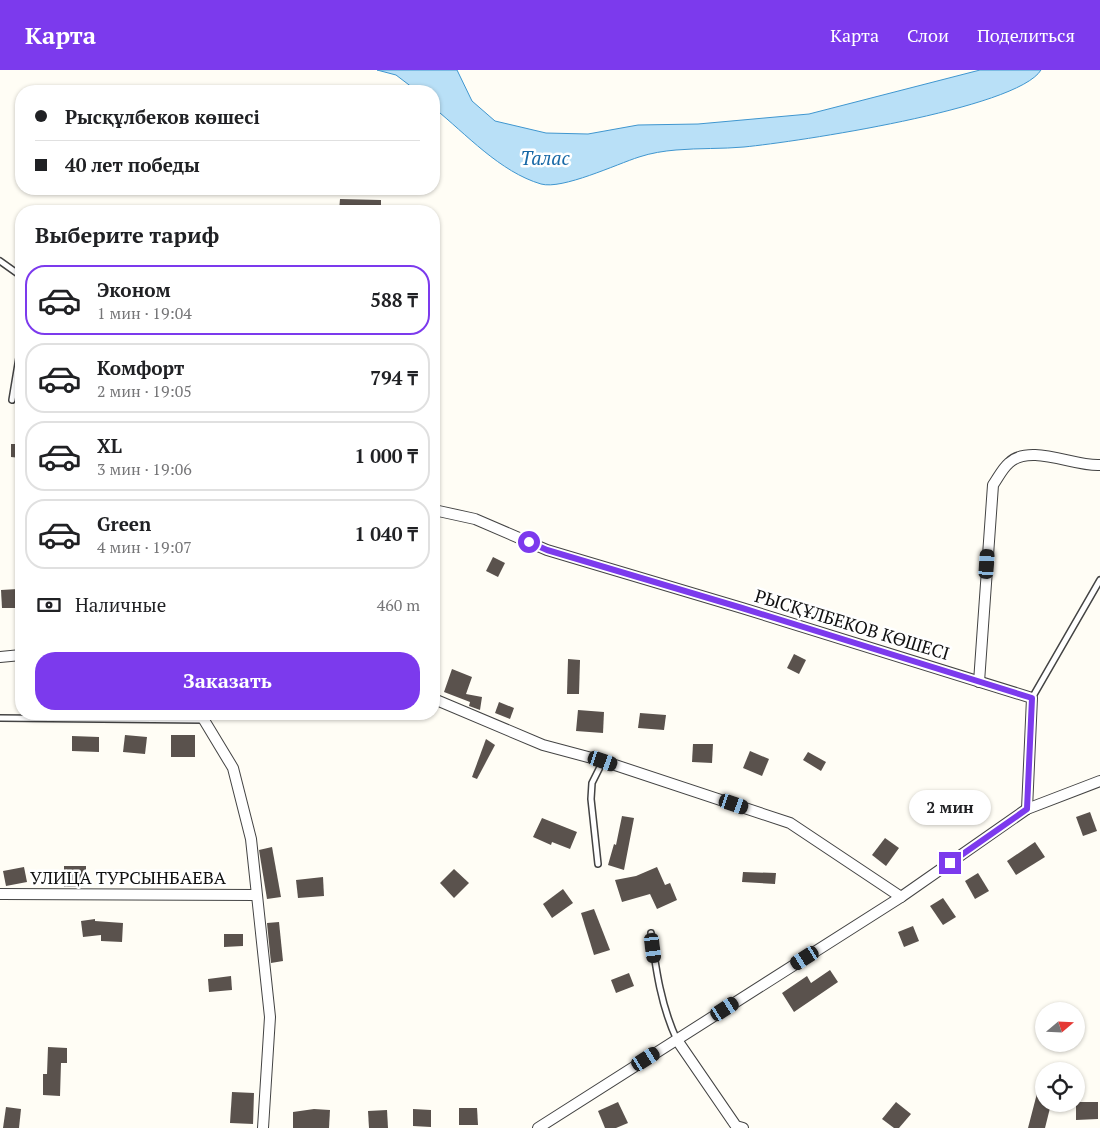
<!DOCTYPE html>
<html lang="ru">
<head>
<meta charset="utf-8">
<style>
  :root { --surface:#fff; --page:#f6f6f6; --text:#202124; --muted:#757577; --line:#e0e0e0; --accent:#7c3aed }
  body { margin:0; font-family:"PT Serif",serif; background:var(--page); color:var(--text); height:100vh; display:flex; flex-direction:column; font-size:19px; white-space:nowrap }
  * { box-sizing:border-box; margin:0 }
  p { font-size:16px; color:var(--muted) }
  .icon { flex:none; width:28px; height:28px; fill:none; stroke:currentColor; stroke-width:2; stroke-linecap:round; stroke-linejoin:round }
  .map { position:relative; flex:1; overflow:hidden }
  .details { position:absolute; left:15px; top:135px; width:425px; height:515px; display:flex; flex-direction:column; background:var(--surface); border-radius:20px; box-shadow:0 1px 4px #0004 }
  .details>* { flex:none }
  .guide { position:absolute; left:15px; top:15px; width:425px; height:110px; border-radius:20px; box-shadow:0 1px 4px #0004; display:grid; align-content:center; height:110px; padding:0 20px; background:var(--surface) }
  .needle { width:32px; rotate:71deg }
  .fabs { position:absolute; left:1035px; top:932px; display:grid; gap:10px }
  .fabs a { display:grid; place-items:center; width:50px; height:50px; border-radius:50%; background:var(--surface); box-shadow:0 1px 4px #0004; font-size:25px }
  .end { position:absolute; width:22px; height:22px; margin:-11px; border:6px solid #7c3aed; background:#fff; box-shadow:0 0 0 2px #fff }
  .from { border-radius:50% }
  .bubble { position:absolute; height:35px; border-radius:18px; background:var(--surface); box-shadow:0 1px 4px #0004; font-size:16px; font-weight:700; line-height:35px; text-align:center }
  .car { position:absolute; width:15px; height:30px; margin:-15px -8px; border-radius:6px; box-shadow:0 0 4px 1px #0007; background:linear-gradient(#222 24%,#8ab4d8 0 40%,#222 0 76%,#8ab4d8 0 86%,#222 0) }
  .guide b { display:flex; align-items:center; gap:18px; height:48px; font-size:19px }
  .guide b+b { border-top:1px solid var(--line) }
  .guide i { width:12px; height:12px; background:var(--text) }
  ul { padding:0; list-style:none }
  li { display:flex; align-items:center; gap:15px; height:70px; margin:0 10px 8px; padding:0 10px; border:2px solid var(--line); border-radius:20px }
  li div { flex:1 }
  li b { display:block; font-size:19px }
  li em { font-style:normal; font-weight:700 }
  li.active { border-color:var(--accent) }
  li>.icon { width:45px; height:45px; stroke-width:1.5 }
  h2 { padding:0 20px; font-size:22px; line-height:60px }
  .pay { display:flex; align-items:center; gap:12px; height:55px; padding:0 20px; font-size:19px }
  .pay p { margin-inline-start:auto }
  .cta { display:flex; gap:10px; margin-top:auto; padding:10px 20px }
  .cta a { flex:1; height:58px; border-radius:20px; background:var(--accent); color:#fff; font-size:20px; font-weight:700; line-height:58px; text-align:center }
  header { display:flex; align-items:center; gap:30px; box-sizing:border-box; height:70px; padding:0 25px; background:var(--accent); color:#fff }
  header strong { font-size:24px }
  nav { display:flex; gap:28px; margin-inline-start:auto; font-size:18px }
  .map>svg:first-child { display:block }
  .water { fill:#b9e0f7; stroke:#3f96cf }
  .building { fill:#5a524d }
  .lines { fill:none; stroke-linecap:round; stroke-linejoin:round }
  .service-casing { stroke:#444; stroke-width:8 }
  .minor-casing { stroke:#444; stroke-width:12 }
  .service { stroke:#fff; stroke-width:5 }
  .minor { stroke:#fff; stroke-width:10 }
  .route { stroke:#7c3aed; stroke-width:6 }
  .labels { text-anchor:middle; stroke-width:5; stroke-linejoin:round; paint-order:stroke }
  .street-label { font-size:18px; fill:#111; stroke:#fff }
  .water-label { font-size:19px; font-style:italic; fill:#1768a6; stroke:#fff }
</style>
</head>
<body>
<header>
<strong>Карта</strong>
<nav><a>Карта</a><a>Слои</a><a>Поделиться</a></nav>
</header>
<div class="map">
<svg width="1100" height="1058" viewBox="0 0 1100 1058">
  <rect width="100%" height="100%" fill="#fffdf5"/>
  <!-- water -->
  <path class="water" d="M377,0H457L472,31L495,51L546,63L588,64L638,55L698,54L809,44L980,0H1041C1017,39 795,72 744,77C722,79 699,78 676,80C664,81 651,83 639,87C617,94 562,120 541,114C500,102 466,64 434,38V21H417L396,5Z"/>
  <!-- building -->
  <g class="building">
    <polygon points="340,129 381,130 381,141 339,141"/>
    <polygon points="11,374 21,374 21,388 11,387"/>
    <polygon points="493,487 505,493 498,507 486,501"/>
    <polygon points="18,519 18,538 2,538 1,520"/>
    <polygon points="794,584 806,590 799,604 787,598"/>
    <polygon points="568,589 580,590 579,624 567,624"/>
    <polygon points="452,599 472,607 466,624 482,627 480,640 469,636 470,632 444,622"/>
    <polygon points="499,632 514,638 510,649 495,643"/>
    <polygon points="578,640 604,642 603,663 576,661"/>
    <polygon points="640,643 666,645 664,660 638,658"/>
    <polygon points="125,665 147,667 145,684 123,682"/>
    <rect x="171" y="665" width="24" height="22"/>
    <polygon points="72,666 99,667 99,682 72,681"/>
    <polygon points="486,669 495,675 477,709 472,707"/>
    <polygon points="693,674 713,674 712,693 692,692"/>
    <polygon points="750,681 769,689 762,706 743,698"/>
    <polygon points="808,682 826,692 821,701 803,690"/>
    <polygon points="952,729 964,747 951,755 939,737"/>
    <polygon points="1090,742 1097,761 1083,766 1076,747"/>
    <polygon points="622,746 634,748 624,800 608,795 614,774 616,775"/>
    <polygon points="542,748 577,762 570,779 552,772 551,775 533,767"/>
    <polygon points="885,768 899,778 886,796 872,785"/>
    <polygon points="1035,772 1045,787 1016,805 1007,791"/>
    <polygon points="272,777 281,827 267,829 259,780"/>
    <polygon points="64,796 86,796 86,816 64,817"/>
    <polygon points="24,797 27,812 6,816 3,801"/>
    <polygon points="657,797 665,815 670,813 677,830 657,839 650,824 622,832 615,810 636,806"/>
    <polygon points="454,799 469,813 454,828 440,813"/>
    <polygon points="743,802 776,803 775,814 742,812"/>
    <polygon points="978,803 989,821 975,829 965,811"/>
    <polygon points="323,807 324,826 298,828 296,810"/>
    <polygon points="563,819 573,833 552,848 543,834"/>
    <polygon points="943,828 956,847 943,855 930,836"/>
    <polygon points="594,839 610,880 594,885 581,843"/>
    <polygon points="95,849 95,851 123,853 122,872 101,871 101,865 83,867 81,851"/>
    <polygon points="279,852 283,891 271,893 267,853"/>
    <polygon points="913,856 919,871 904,877 898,862"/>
    <polygon points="224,864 243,864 243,876 224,877"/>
    <polygon points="830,900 838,912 794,942 782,923 807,906 811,913"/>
    <polygon points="629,903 634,916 616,923 611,910"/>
    <polygon points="231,906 232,920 209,922 208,909"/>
    <polygon points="48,977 67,978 67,993 61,993 60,1026 43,1025 43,1004 47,1004"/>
    <polygon points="1041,1008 1044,1009 1044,1034 1051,1034 1045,1058 1028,1058"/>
    <polygon points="232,1022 254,1023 253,1054 230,1053"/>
    <polygon points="618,1032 628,1053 616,1058 605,1058 598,1041"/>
    <polygon points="896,1032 911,1044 899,1058 894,1058 882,1049"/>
    <polygon points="1076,1032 1098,1032 1098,1049 1076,1050"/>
    <polygon points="6,1037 21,1039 19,1058 3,1058"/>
    <polygon points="459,1038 477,1038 478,1055 459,1055"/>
    <polygon points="314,1039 330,1040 329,1058 293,1058 293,1042"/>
    <polygon points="413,1039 431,1040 431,1057 413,1056"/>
    <polygon points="387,1040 388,1058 369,1058 368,1041"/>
  </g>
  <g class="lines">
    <!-- service casing -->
    <g class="service-casing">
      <g id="service">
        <polyline points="0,191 21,206"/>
        <polyline points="12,330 21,276"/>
        <polyline points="1032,628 1100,510"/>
        <polyline points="0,648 204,650"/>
        <polyline points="598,794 591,729 592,713 603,691"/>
        <path d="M651,863C656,900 661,936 677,970"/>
      </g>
    </g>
    <!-- minor casing -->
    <g class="minor-casing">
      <g id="minor">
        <polyline points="434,440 475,449 547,480 742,538 1032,628 1027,739"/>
        <polyline points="0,587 21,585"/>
        <path d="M979,612L993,415C998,408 1002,399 1009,393C1030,373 1075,397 1100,395"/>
        <polyline points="434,629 543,675 603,691 790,753 901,827"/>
        <polyline points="204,650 233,698 251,769 270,947 263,1058"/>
        <polyline points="0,824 256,825"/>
        <polyline points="677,970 736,1056 743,1058"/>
        <polyline points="538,1058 901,827 1027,739 1100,711"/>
      </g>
    </g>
    <!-- service -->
    <use href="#service" class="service"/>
    <!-- minor -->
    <use href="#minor" class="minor"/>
  </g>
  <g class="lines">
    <!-- route -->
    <polyline class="route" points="529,472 547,480 742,538 1032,628 1027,739 950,793"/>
  </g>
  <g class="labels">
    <!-- street labels -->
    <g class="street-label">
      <text transform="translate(852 555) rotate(17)" y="6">РЫСҚҰЛБЕКОВ КӨШЕСІ</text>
      <text x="128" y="814">УЛИЦА ТУРСЫНБАЕВА</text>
    </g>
    <!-- water labels -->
    <g class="water-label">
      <text x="545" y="95">Талас</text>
    </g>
  </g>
</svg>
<div class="fabs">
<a><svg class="needle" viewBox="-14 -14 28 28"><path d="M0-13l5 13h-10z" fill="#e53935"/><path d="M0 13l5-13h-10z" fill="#757577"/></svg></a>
<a><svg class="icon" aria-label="locate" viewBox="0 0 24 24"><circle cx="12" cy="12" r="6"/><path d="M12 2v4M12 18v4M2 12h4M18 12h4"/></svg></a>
</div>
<i class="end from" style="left:529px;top:472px"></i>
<i class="end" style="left:950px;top:793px"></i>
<div class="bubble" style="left:909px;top:720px;width:82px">2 мин</div>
<i class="car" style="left:987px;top:494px;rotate:4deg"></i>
<i class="car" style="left:603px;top:691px;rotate:109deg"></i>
<i class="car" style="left:734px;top:734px;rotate:109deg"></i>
<i class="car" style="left:653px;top:878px;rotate:173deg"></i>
<i class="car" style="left:805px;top:888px;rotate:238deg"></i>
<i class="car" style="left:725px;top:939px;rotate:57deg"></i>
<i class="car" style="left:646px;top:989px;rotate:58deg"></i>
<div class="guide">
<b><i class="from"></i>Рысқұлбеков көшесі</b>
<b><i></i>40 лет победы</b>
</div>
<section class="details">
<h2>Выберите тариф</h2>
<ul>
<li class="active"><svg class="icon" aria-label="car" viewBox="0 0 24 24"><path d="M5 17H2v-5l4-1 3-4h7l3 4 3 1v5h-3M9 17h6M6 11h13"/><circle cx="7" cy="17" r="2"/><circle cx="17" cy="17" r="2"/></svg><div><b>Эконом</b><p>1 мин · 19:04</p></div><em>588 ₸</em></li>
<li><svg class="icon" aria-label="car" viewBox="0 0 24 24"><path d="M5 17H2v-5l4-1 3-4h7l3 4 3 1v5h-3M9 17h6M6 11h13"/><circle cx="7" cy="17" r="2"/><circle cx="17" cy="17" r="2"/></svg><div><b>Комфорт</b><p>2 мин · 19:05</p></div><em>794 ₸</em></li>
<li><svg class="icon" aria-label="car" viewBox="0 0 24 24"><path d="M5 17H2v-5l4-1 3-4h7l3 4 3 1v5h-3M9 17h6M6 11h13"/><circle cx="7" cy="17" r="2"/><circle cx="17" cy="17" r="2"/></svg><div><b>XL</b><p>3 мин · 19:06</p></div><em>1 000 ₸</em></li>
<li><svg class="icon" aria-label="car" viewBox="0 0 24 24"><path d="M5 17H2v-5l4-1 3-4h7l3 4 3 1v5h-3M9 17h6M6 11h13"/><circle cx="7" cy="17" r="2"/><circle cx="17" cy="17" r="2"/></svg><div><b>Green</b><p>4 мин · 19:07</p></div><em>1 040 ₸</em></li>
</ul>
<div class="pay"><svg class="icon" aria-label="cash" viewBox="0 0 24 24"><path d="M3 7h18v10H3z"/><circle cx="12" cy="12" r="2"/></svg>Наличные<p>460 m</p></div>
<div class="cta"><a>Заказать</a></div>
</section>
</div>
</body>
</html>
